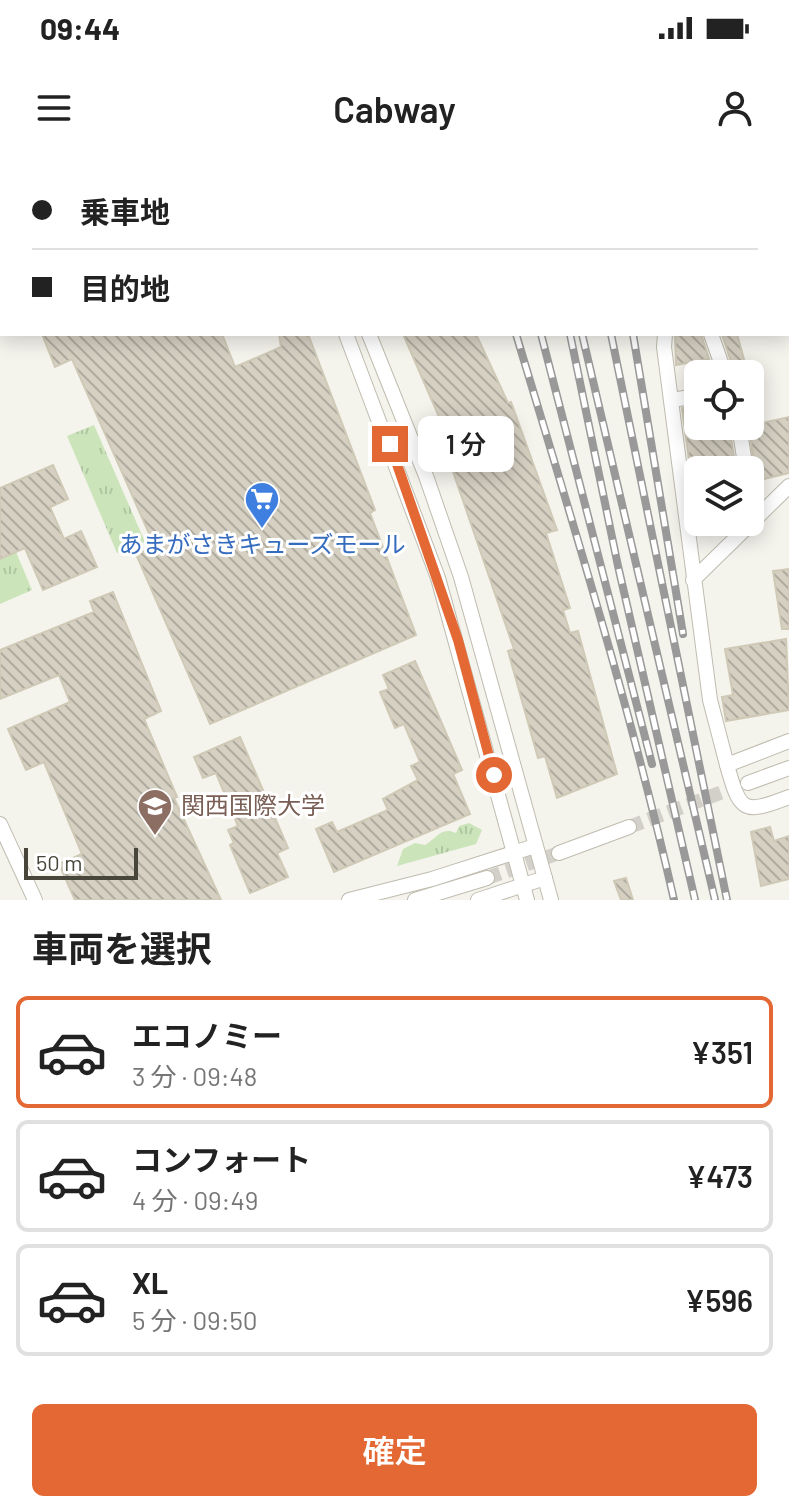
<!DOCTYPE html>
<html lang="ja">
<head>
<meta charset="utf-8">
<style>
  :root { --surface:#fff; --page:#f2f2f2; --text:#222; --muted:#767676; --line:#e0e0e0; --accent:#e46834 }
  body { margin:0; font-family:Barlow,"Noto Sans JP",sans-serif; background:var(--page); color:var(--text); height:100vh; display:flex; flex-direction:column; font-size:30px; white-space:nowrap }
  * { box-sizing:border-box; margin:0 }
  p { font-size:26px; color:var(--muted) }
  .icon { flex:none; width:44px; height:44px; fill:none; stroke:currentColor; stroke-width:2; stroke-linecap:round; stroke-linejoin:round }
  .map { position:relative; height:740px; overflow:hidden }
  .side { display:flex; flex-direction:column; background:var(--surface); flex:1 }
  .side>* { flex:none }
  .hud { position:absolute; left:0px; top:0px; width:790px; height:176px; box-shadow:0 4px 20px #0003; display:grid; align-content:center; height:176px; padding:0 32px; background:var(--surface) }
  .fabs { position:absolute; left:684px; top:200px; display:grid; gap:16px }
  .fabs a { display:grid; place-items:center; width:80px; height:80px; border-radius:12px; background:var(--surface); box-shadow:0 4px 20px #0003; font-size:40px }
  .scale { position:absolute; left:24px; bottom:20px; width:114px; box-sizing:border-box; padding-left:8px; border:4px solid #48453a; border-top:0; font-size:22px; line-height:28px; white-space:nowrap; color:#48453a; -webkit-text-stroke:6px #fff; paint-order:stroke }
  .end { position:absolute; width:36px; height:36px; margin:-18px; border:10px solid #e46834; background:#fff; box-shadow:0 0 0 4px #fff }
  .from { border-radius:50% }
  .bubble { position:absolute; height:56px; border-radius:12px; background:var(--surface); box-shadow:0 4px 20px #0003; font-size:26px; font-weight:600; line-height:56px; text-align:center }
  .hud b { display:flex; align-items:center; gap:28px; height:76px; font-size:30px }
  .hud b+b { border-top:2px solid var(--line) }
  .hud i { width:20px; height:20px; background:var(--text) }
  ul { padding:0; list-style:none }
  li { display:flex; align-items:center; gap:24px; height:112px; margin:0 16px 12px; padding:0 16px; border:4px solid var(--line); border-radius:12px }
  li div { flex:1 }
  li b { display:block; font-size:30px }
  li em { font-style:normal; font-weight:600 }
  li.current { border-color:var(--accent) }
  li>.icon { width:72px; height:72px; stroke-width:1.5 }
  h2 { padding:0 32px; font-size:36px; line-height:96px }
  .action { display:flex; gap:16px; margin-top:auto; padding:16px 32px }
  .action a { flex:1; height:92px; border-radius:12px; background:var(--accent); color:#fff; font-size:32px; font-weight:600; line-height:92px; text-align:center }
  .status { display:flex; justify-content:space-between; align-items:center; height:56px; padding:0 40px; background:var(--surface); direction:ltr }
  .status svg { height:22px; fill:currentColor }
  header { display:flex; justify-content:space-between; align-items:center; height:104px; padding:0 32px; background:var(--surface); font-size:36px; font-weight:600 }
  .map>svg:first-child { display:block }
  .park { fill:url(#park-tufts) }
  .building { fill:url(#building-back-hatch); stroke:#cfc9b6; stroke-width:2 }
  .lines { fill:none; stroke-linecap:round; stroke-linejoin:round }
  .minor-tunnel { stroke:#d2d0c8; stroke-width:14; stroke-dasharray:14 7; stroke-linecap:butt }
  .minor-casing { stroke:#bfbcaf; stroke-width:16 }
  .minor { stroke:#fff; stroke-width:14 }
  .rail-casing { stroke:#999; stroke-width:8 }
  .rail { stroke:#fff; stroke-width:5; stroke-dasharray:15; stroke-linecap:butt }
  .route { stroke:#e46834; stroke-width:10 }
  .labels { text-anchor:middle; stroke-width:6; stroke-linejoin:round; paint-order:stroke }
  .shop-label { font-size:24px; fill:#366cbe; stroke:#fff }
  .education-label { font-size:24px; fill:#785e54; stroke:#fff; text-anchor:start }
</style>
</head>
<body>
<div class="status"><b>09:44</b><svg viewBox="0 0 49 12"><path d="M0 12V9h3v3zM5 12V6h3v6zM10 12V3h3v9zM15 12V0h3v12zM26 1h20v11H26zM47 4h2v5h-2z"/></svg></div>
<header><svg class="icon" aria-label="menu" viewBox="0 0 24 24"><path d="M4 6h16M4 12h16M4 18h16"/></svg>Cabway<svg class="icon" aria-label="person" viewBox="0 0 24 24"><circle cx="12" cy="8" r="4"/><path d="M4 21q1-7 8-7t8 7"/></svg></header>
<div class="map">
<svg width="789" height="740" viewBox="0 0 789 740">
  <defs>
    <pattern id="park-tufts" width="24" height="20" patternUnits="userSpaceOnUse" patternTransform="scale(2)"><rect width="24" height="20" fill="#cbe4ba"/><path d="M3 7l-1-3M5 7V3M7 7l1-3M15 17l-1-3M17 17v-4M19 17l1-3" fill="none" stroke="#b0c5a1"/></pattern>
    <pattern id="building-back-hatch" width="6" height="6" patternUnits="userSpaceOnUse" patternTransform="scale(2)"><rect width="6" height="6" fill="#d5d0c2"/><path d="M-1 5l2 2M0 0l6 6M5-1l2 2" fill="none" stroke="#afab9f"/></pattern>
  </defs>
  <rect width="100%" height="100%" fill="#f4f3ec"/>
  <!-- park -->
  <g class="park">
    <polygon points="94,265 145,382 117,393 67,276"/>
    <polygon points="16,392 32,430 0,444 0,399"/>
    <path d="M469,663L482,670L476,684L397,706L403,689L415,683L425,685C437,678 441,666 456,673L459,666Z"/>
  </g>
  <!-- building -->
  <g class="building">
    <polygon points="42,174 222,174 235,207 281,187 279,174 308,174 375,350 370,353 416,475 210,564 136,394 155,387 72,199 55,207"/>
    <polygon points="403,174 476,174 508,243 511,242 557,370 546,373 570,448 563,450 570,473 578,471 617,614 557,638 545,596 538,598 508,491 514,489 438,268 443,266"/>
    <polygon points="675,174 701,174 709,199 676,205"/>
    <polygon points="722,174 737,174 748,214 735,214"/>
    <polygon points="698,246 698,266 729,266 736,310 698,310 696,352 682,248"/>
    <polygon points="789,257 789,313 760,320 755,314 749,266"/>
    <polygon points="53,305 68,339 50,347 64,379 81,371 97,407 43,430 25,388 0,399 0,328"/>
    <polygon points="789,409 789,469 782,469 773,411"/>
    <polygon points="113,432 161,551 144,559 177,637 174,638 221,740 75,740 59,704 82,694 44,602 26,610 8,569 70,542 59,515 0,539 0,490 94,452 90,441"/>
    <polygon points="786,479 789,550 726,561 722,537 733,535 725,489"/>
    <polygon points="415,501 462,610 453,614 470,654 334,712 316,669 332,662 337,672 388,650 383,639 418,620 411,606 420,602 404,564 395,568 380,532 389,529 383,515"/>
    <polygon points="240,577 288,688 277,693 288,717 250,733 230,685 234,683 228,670 238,666 216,613 203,618 194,597"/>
    <polygon points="770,667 774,681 789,676 789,719 761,726 751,672"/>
    <polygon points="626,718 633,740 621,740 614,721"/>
  </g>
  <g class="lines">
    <!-- minor-tunnel -->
    <g class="minor-tunnel">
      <polyline points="629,667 744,624"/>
      <polyline points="487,718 559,693"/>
    </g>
    <!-- minor casing -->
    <g class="minor-casing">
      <g id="minor">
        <polyline points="285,0 287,2"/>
        <polyline points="236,2 243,0"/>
        <polyline points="0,83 2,82"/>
        <polyline points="788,93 789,93"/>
        <polyline points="346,174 438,418 527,740"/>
        <polyline points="369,174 426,316 461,417 551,740"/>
        <polyline points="665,174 664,187 710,540 727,605"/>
        <polyline points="711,174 725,214"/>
        <polyline points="671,240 698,236"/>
        <polyline points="739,266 746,310"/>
        <polyline points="750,323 760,354"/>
        <polyline points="693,420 789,326"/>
        <path d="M789,581L727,605C740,652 743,655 789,637"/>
        <polyline points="748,623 789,608"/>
        <polyline points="0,664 35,740"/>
        <polyline points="559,693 629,667"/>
        <polyline points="349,740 432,719 535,686"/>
        <polyline points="415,740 487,718"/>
        <polyline points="478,740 545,718"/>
      </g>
    </g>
    <!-- minor -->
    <use href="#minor" class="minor"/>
    <!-- rail casing -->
    <g class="rail-casing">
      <g id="rail">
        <polyline points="475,0 475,2"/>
        <polyline points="502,0 502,2"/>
        <polyline points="545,0 545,2"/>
        <polyline points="578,0 579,2"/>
        <polyline points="603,0 603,2"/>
        <path d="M516,174C572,361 631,549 674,740"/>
        <polyline points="541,174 652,604"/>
        <polyline points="570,174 618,406 695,740"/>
        <polyline points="582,174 715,740"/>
        <polyline points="611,174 727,740"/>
        <polyline points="633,174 683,474"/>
      </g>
    </g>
    <!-- rail -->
    <use href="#rail" class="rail"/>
  </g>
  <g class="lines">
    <!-- route -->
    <polyline class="route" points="390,284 458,480 494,615"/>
  </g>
  <!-- icons -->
  <defs>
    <g id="supermarket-pin" transform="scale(1.8)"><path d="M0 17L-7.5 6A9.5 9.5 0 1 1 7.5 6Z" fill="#3f7fe0" stroke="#fff"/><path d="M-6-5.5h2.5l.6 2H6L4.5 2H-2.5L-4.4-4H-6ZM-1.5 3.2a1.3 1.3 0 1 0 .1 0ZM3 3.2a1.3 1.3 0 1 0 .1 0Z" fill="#fff"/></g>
    <g id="university-pin" transform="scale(1.8)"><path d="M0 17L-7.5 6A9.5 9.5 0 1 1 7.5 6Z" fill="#8d6e63" stroke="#fff"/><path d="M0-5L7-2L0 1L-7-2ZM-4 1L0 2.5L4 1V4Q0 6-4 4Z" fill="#fff"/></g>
  </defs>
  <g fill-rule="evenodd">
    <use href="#supermarket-pin" x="262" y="339"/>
    <use href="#university-pin" x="155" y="646"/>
  </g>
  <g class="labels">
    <!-- shop labels -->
    <g class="shop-label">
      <text x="262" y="393">あまがさきキューズモール</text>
    </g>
    <!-- education labels -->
    <g class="education-label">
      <text x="181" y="654">関西国際大学</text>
    </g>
  </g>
</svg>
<div class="fabs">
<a><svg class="icon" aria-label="locate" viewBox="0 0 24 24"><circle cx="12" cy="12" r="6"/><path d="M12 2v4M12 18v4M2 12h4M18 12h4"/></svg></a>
<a><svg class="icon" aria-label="layers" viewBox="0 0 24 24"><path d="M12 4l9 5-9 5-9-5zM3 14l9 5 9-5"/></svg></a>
</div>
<div class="scale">50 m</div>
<i class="end from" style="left:494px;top:615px"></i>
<i class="end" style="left:390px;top:284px"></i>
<div class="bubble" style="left:418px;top:256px;width:96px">1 分</div>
<div class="hud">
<b><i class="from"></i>乗車地</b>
<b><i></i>目的地</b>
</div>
</div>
<section class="side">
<h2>車両を選択</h2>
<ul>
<li class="current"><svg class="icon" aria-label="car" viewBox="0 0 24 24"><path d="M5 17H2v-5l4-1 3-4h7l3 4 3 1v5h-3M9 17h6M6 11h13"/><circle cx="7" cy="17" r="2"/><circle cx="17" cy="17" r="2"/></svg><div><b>エコノミー</b><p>3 分 · 09:48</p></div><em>¥351</em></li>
<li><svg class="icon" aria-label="car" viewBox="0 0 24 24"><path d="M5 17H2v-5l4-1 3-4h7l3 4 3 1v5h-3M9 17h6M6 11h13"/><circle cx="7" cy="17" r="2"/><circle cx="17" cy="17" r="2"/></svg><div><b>コンフォート</b><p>4 分 · 09:49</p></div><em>¥473</em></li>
<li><svg class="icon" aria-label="car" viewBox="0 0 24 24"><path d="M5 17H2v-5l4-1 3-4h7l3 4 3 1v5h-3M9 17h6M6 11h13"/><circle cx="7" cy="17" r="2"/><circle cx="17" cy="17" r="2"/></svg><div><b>XL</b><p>5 分 · 09:50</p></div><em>¥596</em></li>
</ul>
<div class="action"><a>確定</a></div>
</section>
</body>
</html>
